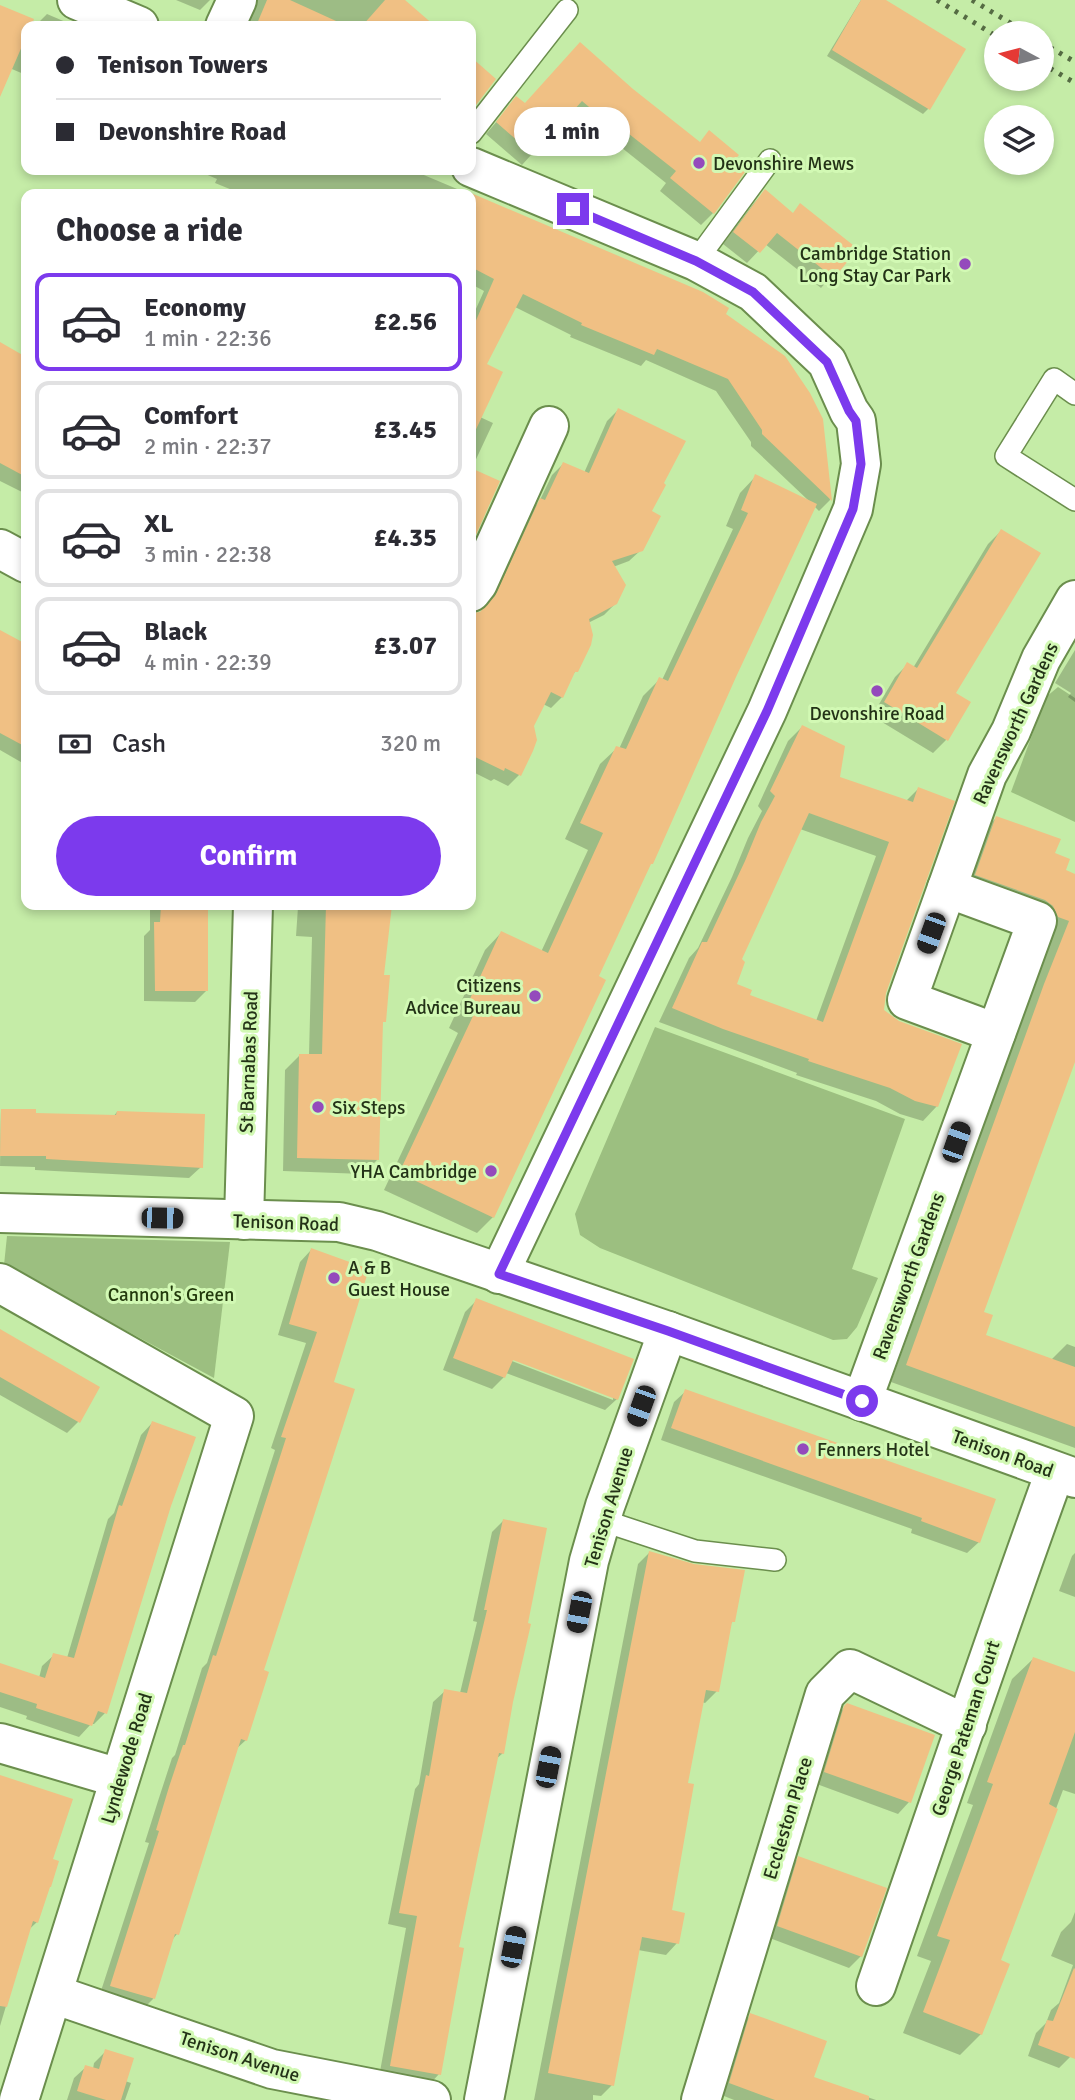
<!DOCTYPE html>
<html lang="en">
<head>
<meta charset="utf-8">
<style>
  :root { --surface:#fff; --page:#f7f7f7; --text:#2b2b33; --muted:#7c7c81; --line:#e1e1e2; --accent:#7c3aed }
  body { margin:0; font-family:Signika,sans-serif; background:var(--page); color:var(--text); height:100vh; display:flex; flex-direction:column; font-size:26px; white-space:nowrap }
  * { box-sizing:border-box; margin:0 }
  p { font-size:23px; color:var(--muted) }
  .icon { flex:none; width:38px; height:38px; fill:none; stroke:currentColor; stroke-width:2; stroke-linecap:round; stroke-linejoin:round }
  .map { position:relative; flex:1; overflow:hidden }
  .side { position:absolute; left:21px; top:189px; width:455px; height:721px; display:flex; flex-direction:column; background:var(--surface); border-radius:14px; box-shadow:0 4px 10px #0003 }
  .side>* { flex:none }
  .banner { position:absolute; left:21px; top:21px; width:455px; height:154px; border-radius:14px; box-shadow:0 4px 10px #0003; display:grid; align-content:center; height:154px; padding:0 35px; background:var(--surface) }
  .needle { width:46px; rotate:277deg }
  .tools { position:absolute; left:984px; top:21px; display:grid; gap:14px }
  .tools a { display:grid; place-items:center; width:70px; height:70px; border-radius:50%; background:var(--surface); box-shadow:0 4px 10px #0003; font-size:35px }
  .end { position:absolute; width:32px; height:32px; margin:-16px; border:9px solid #7c3aed; background:#fff; box-shadow:0 0 0 4px #fff }
  .from { border-radius:50% }
  .bubble { position:absolute; height:49px; border-radius:24px; background:var(--surface); box-shadow:0 4px 10px #0003; font-size:23px; font-weight:700; line-height:49px; text-align:center }
  .car { position:absolute; width:21px; height:42px; margin:-21px -10px; border-radius:9px; box-shadow:0 0 5px 2px #0007; background:linear-gradient(#222 24%,#8ab4d8 0 40%,#222 0 76%,#8ab4d8 0 86%,#222 0) }
  .banner b { display:flex; align-items:center; gap:24px; height:66px; font-size:26px }
  .banner b+b { border-top:2px solid var(--line) }
  .banner i { width:18px; height:18px; background:var(--text) }
  ul { padding:0; list-style:none }
  li { display:flex; align-items:center; gap:21px; height:98px; margin:0 14px 10px; padding:0 21px; border:4px solid var(--line); border-radius:14px }
  li div { flex:1 }
  li b { display:block; font-size:26px }
  li em { font-style:normal; font-weight:700 }
  li.current { border-color:var(--accent) }
  li>.icon { width:63px; height:63px; stroke-width:1.5 }
  h2 { padding:0 35px; font-size:32px; line-height:84px }
  .pay { display:flex; align-items:center; gap:18px; height:77px; padding:0 35px; font-size:26px }
  .pay p { margin-inline-start:auto }
  .action { display:flex; gap:14px; margin-top:auto; padding:14px 35px }
  .action a { flex:1; height:80px; border-radius:42px; background:var(--accent); color:#fff; font-size:28px; font-weight:700; line-height:80px; text-align:center }
  .map>svg:first-child { display:block }
  .green { fill:#9cbf80 }
  .shadow { fill:#0003; fill-rule:evenodd }
  .building { fill:#f0c084; fill-rule:evenodd }
  .lines { fill:none; stroke-linecap:round; stroke-linejoin:round }
  .lane-casing { stroke:#6b8e4d; stroke-width:24 }
  .street-casing { stroke:#6b8e4d; stroke-width:42 }
  .lane { stroke:#fff; stroke-width:21 }
  .street { stroke:#fff; stroke-width:38 }
  .rail { stroke:#556b43; stroke-width:5; stroke-dasharray:3.5 7; stroke-linecap:butt }
  .route { stroke:#7c3aed; stroke-width:9 }
  .poi-dot { fill:#944abc; stroke:#d2f9b4; stroke-width:2.5 }
  .labels { text-anchor:middle; stroke-width:6; stroke-linejoin:round; paint-order:stroke }
  .poi-label { font-size:19px; fill:#233217; stroke:#d2f9b4; text-anchor:start }
  .street-label { font-size:19px; fill:#233217; stroke:#d2f9b4 }
  .park-label { font-size:19px; fill:#233a0d; stroke:#d2f9b4 }
</style>
</head>
<body>
<div class="map">
<svg width="1075" height="2100" viewBox="0 0 1075 2100">
  <rect width="100%" height="100%" fill="#c5eca7"/>
  <!-- green -->
  <g class="green">
    <polygon points="1058,687 1075,698 1075,822 1011,792 1046,697"/>
    <polygon points="655,1027 905,1119 852,1269 878,1278 857,1327 847,1339 833,1340 600,1248 580,1235 575,1214"/>
    <polygon points="7,1236 230,1242 214,1378 4,1265"/>
  </g>
  <!-- shadow -->
  <g class="shadow">
    <polygon points="176,0 210,0 200,10"/>
    <polygon points="244,0 402,0 432,26 244,26"/>
    <polygon points="861,0 882,0 929,108 923,114 827,56"/>
    <polygon points="0,6 38,23 47,14 75,26 26,26 26,75 0,64"/>
    <polygon points="471,59 494,80 471,108"/>
    <polygon points="632,91 699,143 730,162 742,173 713,213 701,225 660,191 666,183 612,140 608,144 570,112 522,165 486,134 516,99 524,105"/>
    <polygon points="196,170 412,170 469,194 242,194 215,183 217,179"/>
    <polygon points="765,192 792,214 855,249 821,288 765,244 747,263 723,244 754,203"/>
    <polygon points="471,195 702,293 724,314 821,420 830,500 819,511 814,506 597,977 493,1217 477,1233 384,1190 458,1033 449,1028 485,950 501,933 541,952 588,850 565,839 600,764 617,748 619,749 643,696 660,679 662,680 733,529 726,526 740,493 756,476 809,501 751,446 751,442 716,391 646,360 641,366 570,337 571,335 515,307 484,364 480,417 493,423 471,470 498,481 471,542 471,320 484,291 471,284"/>
    <polygon points="0,344 3,351 26,363 26,494 0,481"/>
    <polygon points="618,410 649,512 641,550 629,561 613,567 616,603 604,615 588,623 576,671 571,676 562,697 551,708 543,704 532,726 519,775 508,786 494,779 491,781 471,771 471,631 480,621 500,583 498,582 530,511 539,502 552,475 563,464 584,473 607,421"/>
    <polygon points="1001,531 954,694 946,740 933,753 872,716 895,677 908,664 913,668 988,544"/>
    <polygon points="0,632 26,647 26,765 0,750"/>
    <polygon points="1075,650 1075,702 1068,697 1071,693 1055,683"/>
    <path d="M802,727L838,778L906,801L918,789L882,1011L937,1106L923,1121L900,1114L876,1101L796,1075L797,1073L659,1022L689,958L698,948L732,877L748,838L762,811L758,806L788,741ZM800,829L876,856L816,1021L747,996L735,985L740,960Z"/>
    <polygon points="996,818 1053,854 1063,871 1075,876 1075,1058 982,1313 983,1336 1051,1360 1067,1344 1075,1347 1075,1448 891,1382 1053,936 960,891 980,834"/>
    <polygon points="150,905 206,905 207,990 195,1002 144,1001 144,936 150,930"/>
    <polygon points="301,905 390,905 382,977 377,1160 363,1174 283,1171 285,1070 299,1056 309,1055 312,937 296,936 298,907"/>
    <polygon points="1,1110 35,1114 113,1117 117,1112 201,1167 189,1178 35,1170 35,1167 0,1166"/>
    <polygon points="311,1250 332,1383 246,1740 235,1750 177,1934 172,1940 153,1999 142,2010 99,1997 149,1843 145,1842 158,1801 172,1758 175,1755 202,1668 207,1663 275,1450 271,1448 306,1343 278,1335 300,1262"/>
    <path d="M477,1300L632,1360L617,1399L605,1410L506,1373L504,1377L492,1389L443,1370L465,1312ZM505,1355L613,1396V1400L504,1358Z"/>
    <polygon points="0,1331 98,1387 78,1422 67,1433 0,1395"/>
    <polygon points="686,1391 979,1542 967,1553 911,1533 912,1529 661,1440 674,1402"/>
    <polygon points="152,1423 169,1505 105,1713 94,1724 91,1724 79,1737 26,1719 27,1716 0,1707 0,1665 39,1678 42,1666 54,1655 67,1658 108,1519 114,1513 141,1435"/>
    <polygon points="503,1521 503,1753 495,1760 457,1949 439,2074 428,2086 379,2077 406,1928 388,1924 415,1789 419,1784 433,1702 445,1691 460,1693 477,1622 473,1621 492,1532"/>
    <polygon points="649,1553 733,1621 730,1625 717,1691 705,1703 702,1702 686,1784 670,1912 677,1943 666,1955 638,1950 612,2085 601,2096 593,2095 593,2100 534,2100 638,1564"/>
    <polygon points="1075,1553 1075,1597 1059,1591 1072,1556"/>
    <polygon points="1033,1659 1075,1674 1075,1794 1063,1790 999,1961 981,2034 960,2055 903,2033 931,1961 917,1956 973,1805 967,1803 1012,1679"/>
    <polygon points="847,1705 933,1736 909,1802 898,1814 814,1783 833,1719"/>
    <polygon points="799,1858 861,1956 849,1968 767,1937 787,1869"/>
    <polygon points="51,1860 37,1922 21,1937 27,1936 0,2026 0,1937"/>
    <polygon points="1075,1912 1075,2043 1070,2057 1059,2068 1028,2056 1036,2033 1046,2023 1051,2010 1059,2003 1073,1965 1051,1956 1061,1932 1071,1922"/>
    <polygon points="751,2015 812,2078 876,2100 734,2100 719,2094 739,2027"/>
    <polygon points="106,2051 125,2081 131,2083 125,2100 67,2100 74,2078 86,2067 93,2069 94,2063"/>
  </g>
  <!-- building -->
  <g class="building">
    <polygon points="267,0 290,0 347,26 256,26"/>
    <polygon points="385,0 405,0 435,26 362,26"/>
    <polygon points="861,0 886,0 966,49 930,110 832,50"/>
    <polygon points="0,5 34,19 31,26 26,26 26,37 0,97"/>
    <polygon points="580,42 633,89 700,142 709,130 739,155 733,162 745,172 714,214 670,178 676,171 624,130 621,134 582,101 534,155 496,122 516,96 525,103"/>
    <polygon points="471,57 496,79 476,105 471,100"/>
    <polygon points="765,189 793,213 800,203 858,249 834,278 777,233 760,253 733,232"/>
    <polygon points="471,193 703,292 729,308 726,314 785,356 810,393 823,419 832,501 762,434 762,430 728,379 657,349 654,355 581,325 582,323 523,294 487,364 503,372 471,440 471,332 494,279 471,267"/>
    <polygon points="0,342 26,357 26,477 0,463"/>
    <polygon points="618,408 686,441 664,483 666,485 652,511 661,516 643,551 612,561 626,585 617,604 589,619 593,635 591,645 578,672 575,672 563,698 551,692 534,726 537,740 533,751 521,776 505,768 504,771 471,755 471,613 480,612 495,596 540,498 545,500 563,462 589,473"/>
    <polygon points="471,468 500,481 471,546"/>
    <polygon points="755,474 817,504 736,677 653,864 651,864 599,976 606,980 494,1218 399,1173 473,1016 464,1012 501,931 548,953 603,833 580,823 616,746 626,749 659,677 668,681 748,513 741,510"/>
    <polygon points="1001,529 1041,553 956,693 971,702 948,741 884,702 907,662 917,668"/>
    <polygon points="0,630 26,644 26,747 0,733"/>
    <path d="M802,725L845,746L840,777L913,802L918,787L955,801L886,993L884,1010L899,1021L962,1044L938,1107L915,1101L890,1088L808,1061L809,1059L723,1029L672,1008L702,942H707L745,861L761,822L775,796L770,791ZM809,813L889,842L823,1022L750,995L752,990L737,984L745,962L742,959Z"/>
    <polygon points="996,816 1061,839 1055,853 1070,859 1066,870 1075,874 1075,1062 984,1312 993,1315 986,1335 1075,1367 1075,1427 906,1365 1044,984 1069,921 1058,917 1053,906 1045,900 975,875"/>
    <polygon points="161,905 208,905 208,991 155,991 154,922 160,922"/>
    <polygon points="326,905 392,905 384,975 390,975 386,1022 383,1022 379,1160 297,1158 299,1054 322,1054"/>
    <polygon points="1,1109 36,1109 36,1113 116,1115 117,1111 205,1114 203,1168 46,1159 46,1156 0,1156"/>
    <polygon points="311,1248 369,1269 334,1382 355,1389 264,1670 269,1672 247,1741 241,1739 179,1935 175,1934 155,1999 110,1986 159,1831 156,1830 169,1787 183,1745 185,1745 213,1655 216,1656 286,1438 281,1437 317,1332 289,1324"/>
    <polygon points="476,1298 634,1359 618,1400 513,1360 505,1378 453,1358"/>
    <polygon points="0,1329 100,1387 80,1423 0,1377"/>
    <polygon points="685,1389 996,1499 980,1543 921,1521 922,1518 671,1428"/>
    <polygon points="152,1421 196,1437 171,1506 107,1714 98,1711 92,1726 36,1708 37,1704 0,1692 0,1663 45,1678 53,1653 74,1658 119,1505 122,1506"/>
    <polygon points="503,1519 547,1528 528,1623 531,1624 513,1702 504,1754 499,1753 459,1947 464,1948 441,2075 390,2066 417,1916 399,1913 426,1775 429,1776 444,1689 467,1693 487,1610 484,1610"/>
    <polygon points="649,1551 694,1564 745,1570 735,1622 732,1622 719,1692 706,1690 688,1783 694,1784 672,1910 685,1913 679,1944 642,1937 614,2086 548,2073"/>
    <polygon points="1033,1657 1075,1672 1075,1732 1049,1804 1058,1809 1001,1960 1010,1964 982,2035 923,2012 950,1940 937,1936 993,1784 987,1782"/>
    <polygon points="847,1703 935,1735 911,1803 824,1772 844,1706"/>
    <polygon points="0,1775 73,1799 53,1859 59,1861 51,1887 50,1887 38,1923 33,1921 7,2007 0,2006"/>
    <polygon points="798,1856 887,1888 862,1957 777,1926"/>
    <polygon points="1074,1968 1075,1969 1075,2059 1038,2045 1047,2020 1053,2021"/>
    <polygon points="750,2013 827,2041 814,2077 869,2096 869,2100 775,2100 729,2083"/>
    <polygon points="105,2049 134,2058 121,2100 106,2100 77,2091 85,2065 99,2069"/>
  </g>
  <g class="lines">
    <!-- lane casing -->
    <g class="lane-casing">
      <g id="lane">
        <polyline points="471,133 567,10"/>
        <polyline points="696,261 770,160"/>
        <polyline points="1075,394 1054,379 1006,456 1075,500"/>
        <polyline points="601,1520 695,1551 775,1560"/>
      </g>
    </g>
    <!-- street casing -->
    <g class="street-casing">
      <g id="street">
        <polyline points="77,0 139,26"/>
        <polyline points="225,26 237,0"/>
        <polyline points="471,167 696,261 753,292 827,362 849,411 856,421 861,464 853,509 767,711 499,1274"/>
        <polyline points="0,549 26,563"/>
        <polyline points="471,592 478,583 549,426"/>
        <polyline points="947,888 907,1000 996,1033"/>
        <polyline points="0,1213 339,1222 377,1231 668,1331 1075,1478"/>
        <polyline points="244,1220 253,905"/>
        <polyline points="0,1283 234,1416 19,2100"/>
        <polyline points="862,1401 1037,921 947,888 987,775 1011,731 1041,659 1075,600"/>
        <polyline points="0,1743 119,1778"/>
        <path d="M876,1986C936,1814 993,1642 1055,1472"/>
        <polyline points="53,1994 272,2069 431,2100"/>
        <polyline points="484,2100 589,1561 605,1506 668,1331"/>
        <polyline points="701,2100 825,1694 850,1669 967,1725"/>
      </g>
    </g>
    <!-- lane -->
    <use href="#lane" class="lane"/>
    <!-- street -->
    <use href="#street" class="street"/>
    <!-- rail -->
    <g class="rail">
      <polyline points="937,0 996,36"/>
      <polyline points="972,0 1027,33"/>
      <polyline points="1041,42 1075,62"/>
      <polyline points="1041,63 1075,83"/>
    </g>
  </g>
  <g class="lines">
    <!-- route -->
    <polyline class="route" points="573,209 696,261 753,292 827,362 849,411 856,421 861,464 853,509 767,711 499,1274 668,1331 862,1401"/>
  </g>
  <!-- markers -->
  <g class="poi-dot">
    <circle cx="699" cy="163" r="7"/>
    <circle cx="965" cy="264" r="7"/>
    <circle cx="877" cy="691" r="7"/>
    <circle cx="535" cy="996" r="7"/>
    <circle cx="318" cy="1107" r="7"/>
    <circle cx="491" cy="1171" r="7"/>
    <circle cx="334" cy="1278" r="7"/>
    <circle cx="803" cy="1449" r="7"/>
  </g>
  <g class="labels">
    <!-- poi labels -->
    <g class="poi-label">
      <text x="713" y="170">Devonshire Mews</text>
      <text x="951" y="260" text-anchor="end">Cambridge Station<tspan x="951" dy="22">Long Stay Car Park</tspan></text>
      <text x="877" y="720" text-anchor="middle">Devonshire Road</text>
      <text x="521" y="992" text-anchor="end">Citizens<tspan x="521" dy="22">Advice Bureau</tspan></text>
      <text x="332" y="1114">Six Steps</text>
      <text x="477" y="1178" text-anchor="end">YHA Cambridge</text>
      <text x="348" y="1274">A &amp; B<tspan x="348" dy="22">Guest House</tspan></text>
      <text x="817" y="1456">Fenners Hotel</text>
    </g>
    <!-- street labels -->
    <g class="street-label">
      <text transform="translate(1015 723) rotate(-65)" y="7">Ravensworth Gardens</text>
      <text transform="translate(248 1062) rotate(-88)" y="7">St Barnabas Road</text>
      <text transform="translate(286 1222) rotate(2)" y="7">Tenison Road</text>
      <text transform="translate(908 1276) rotate(-70)" y="7">Ravensworth Gardens</text>
      <text transform="translate(1003 1453) rotate(20)" y="7">Tenison Road</text>
      <text transform="translate(608 1507) rotate(-73)" y="7">Tenison Avenue</text>
      <text transform="translate(965 1728) rotate(-72)" y="7">George Pateman Court</text>
      <text transform="translate(126 1758) rotate(-73)" y="7">Lyndewode Road</text>
      <text transform="translate(787 1818) rotate(-73)" y="7">Eccleston Place</text>
      <text transform="translate(240 2056) rotate(18)" y="7">Tenison Avenue</text>
    </g>
    <!-- park labels -->
    <g class="park-label">
      <text x="171" y="1301">Cannon's Green</text>
    </g>
  </g>
</svg>
<div class="tools">
<a><svg class="needle" viewBox="-14 -14 28 28"><path d="M0-13l5 13h-10z" fill="#e53935"/><path d="M0 13l5-13h-10z" fill="#7c7c81"/></svg></a>
<a><svg class="icon" aria-label="layers" viewBox="0 0 24 24"><path d="M12 4l9 5-9 5-9-5zM3 14l9 5 9-5"/></svg></a>
</div>
<i class="end from" style="left:862px;top:1401px"></i>
<i class="end" style="left:573px;top:209px"></i>
<div class="bubble" style="left:514px;top:107px;width:116px">1 min</div>
<i class="car" style="left:931px;top:933px;rotate:200deg"></i>
<i class="car" style="left:956px;top:1142px;rotate:19deg"></i>
<i class="car" style="left:162px;top:1218px;rotate:91deg"></i>
<i class="car" style="left:641px;top:1406px;rotate:200deg"></i>
<i class="car" style="left:579px;top:1612px;rotate:191deg"></i>
<i class="car" style="left:548px;top:1767px;rotate:11deg"></i>
<i class="car" style="left:513px;top:1947px;rotate:11deg"></i>
<div class="banner">
<b><i class="from"></i>Tenison Towers</b>
<b><i></i>Devonshire Road</b>
</div>
<section class="side">
<h2>Choose a ride</h2>
<ul>
<li class="current"><svg class="icon" aria-label="car" viewBox="0 0 24 24"><path d="M5 17H2v-5l4-1 3-4h7l3 4 3 1v5h-3M9 17h6M6 11h13"/><circle cx="7" cy="17" r="2"/><circle cx="17" cy="17" r="2"/></svg><div><b>Economy</b><p>1 min · 22:36</p></div><em>£2.56</em></li>
<li><svg class="icon" aria-label="car" viewBox="0 0 24 24"><path d="M5 17H2v-5l4-1 3-4h7l3 4 3 1v5h-3M9 17h6M6 11h13"/><circle cx="7" cy="17" r="2"/><circle cx="17" cy="17" r="2"/></svg><div><b>Comfort</b><p>2 min · 22:37</p></div><em>£3.45</em></li>
<li><svg class="icon" aria-label="car" viewBox="0 0 24 24"><path d="M5 17H2v-5l4-1 3-4h7l3 4 3 1v5h-3M9 17h6M6 11h13"/><circle cx="7" cy="17" r="2"/><circle cx="17" cy="17" r="2"/></svg><div><b>XL</b><p>3 min · 22:38</p></div><em>£4.35</em></li>
<li><svg class="icon" aria-label="car" viewBox="0 0 24 24"><path d="M5 17H2v-5l4-1 3-4h7l3 4 3 1v5h-3M9 17h6M6 11h13"/><circle cx="7" cy="17" r="2"/><circle cx="17" cy="17" r="2"/></svg><div><b>Black</b><p>4 min · 22:39</p></div><em>£3.07</em></li>
</ul>
<div class="pay"><svg class="icon" aria-label="cash" viewBox="0 0 24 24"><path d="M3 7h18v10H3z"/><circle cx="12" cy="12" r="2"/></svg>Cash<p>320 m</p></div>
<div class="action"><a>Confirm</a></div>
</section>
</div>
</body>
</html>
